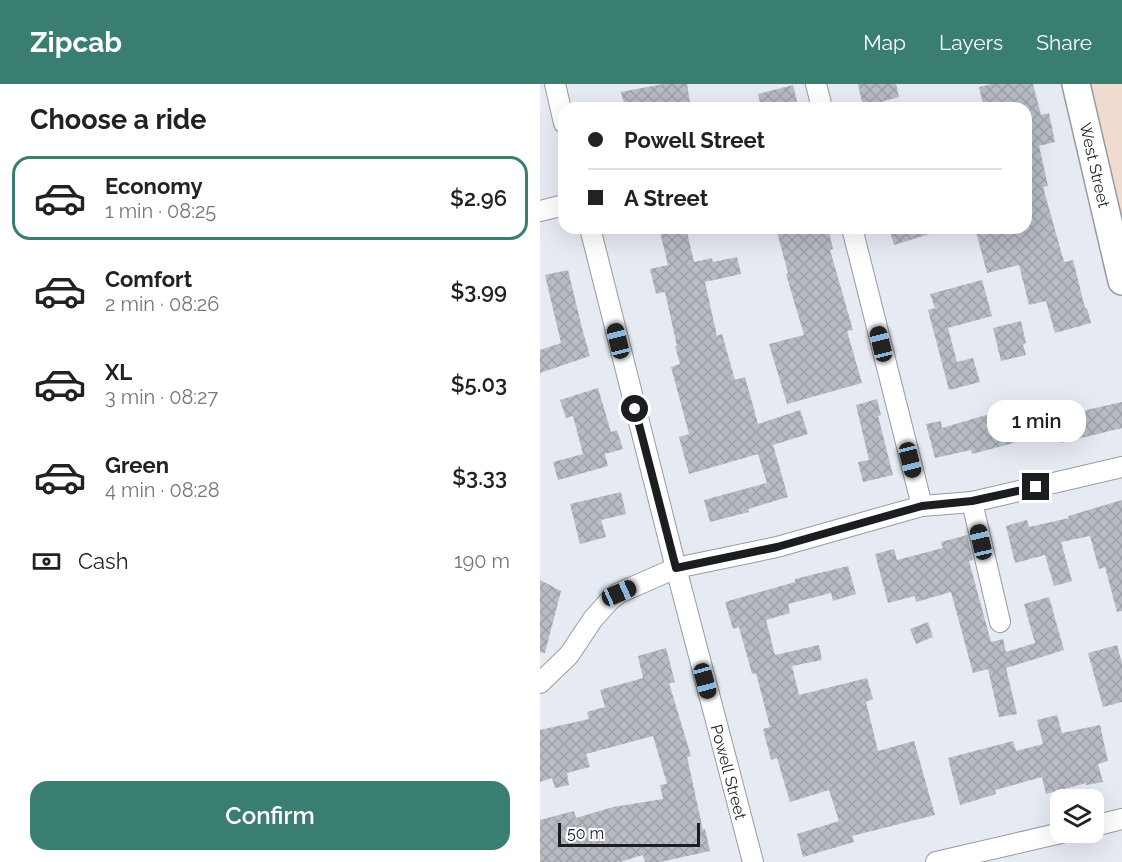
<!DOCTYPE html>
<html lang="en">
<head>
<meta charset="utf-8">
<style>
  :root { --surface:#fff; --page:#f2f2f2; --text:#222; --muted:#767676; --line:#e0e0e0; --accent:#3a7e72 }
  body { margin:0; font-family:Raleway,sans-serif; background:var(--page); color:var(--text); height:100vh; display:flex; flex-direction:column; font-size:22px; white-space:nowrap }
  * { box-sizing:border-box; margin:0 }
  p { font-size:20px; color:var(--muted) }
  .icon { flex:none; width:33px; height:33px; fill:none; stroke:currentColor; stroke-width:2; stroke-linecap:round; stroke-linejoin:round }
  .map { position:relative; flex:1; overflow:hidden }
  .sheet { display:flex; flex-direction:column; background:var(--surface); width:540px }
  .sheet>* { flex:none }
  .guide { position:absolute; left:18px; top:18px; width:474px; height:132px; border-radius:18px; box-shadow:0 6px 24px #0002; display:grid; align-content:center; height:132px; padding:0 30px; background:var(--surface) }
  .tools { position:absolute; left:510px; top:705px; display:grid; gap:12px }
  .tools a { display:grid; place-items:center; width:54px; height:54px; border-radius:12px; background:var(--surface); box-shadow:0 6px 24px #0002; font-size:30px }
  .scale { position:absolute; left:18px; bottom:15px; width:142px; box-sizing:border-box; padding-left:6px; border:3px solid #1b1d20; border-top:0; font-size:16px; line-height:21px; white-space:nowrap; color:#1b1d20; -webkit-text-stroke:4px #fff; paint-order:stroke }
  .end { position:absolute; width:27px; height:27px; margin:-14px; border:8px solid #1b1d20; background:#fff; box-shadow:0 0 0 3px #fff }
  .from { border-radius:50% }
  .bubble { position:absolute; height:42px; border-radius:18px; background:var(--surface); box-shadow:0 6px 24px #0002; font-size:20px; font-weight:600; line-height:42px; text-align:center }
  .car { position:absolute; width:18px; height:36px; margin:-18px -9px; border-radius:8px; box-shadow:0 0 4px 2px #0007; background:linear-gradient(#222 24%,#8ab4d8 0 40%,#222 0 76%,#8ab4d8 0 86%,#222 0) }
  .guide b { display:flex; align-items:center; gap:21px; height:57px; font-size:22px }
  .guide b+b { border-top:2px solid var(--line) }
  .guide i { width:15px; height:15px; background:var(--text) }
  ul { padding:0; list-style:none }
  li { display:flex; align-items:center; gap:18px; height:84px; margin:0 12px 9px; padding:0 18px; border:3px solid transparent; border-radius:18px }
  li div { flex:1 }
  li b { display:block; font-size:22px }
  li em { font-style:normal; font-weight:600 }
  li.on { border-color:var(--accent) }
  li>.icon { width:54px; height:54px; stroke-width:1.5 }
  h2 { padding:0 30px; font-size:27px; line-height:72px }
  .pay { display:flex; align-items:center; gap:15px; height:66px; padding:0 30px; font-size:22px }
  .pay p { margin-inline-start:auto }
  .cta { display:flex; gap:12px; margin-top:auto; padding:12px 30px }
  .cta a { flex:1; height:69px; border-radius:18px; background:var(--accent); color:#fff; font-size:24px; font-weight:600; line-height:69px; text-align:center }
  header { display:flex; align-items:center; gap:36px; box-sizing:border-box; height:84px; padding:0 30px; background:var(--accent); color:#fff }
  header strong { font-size:28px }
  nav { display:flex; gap:33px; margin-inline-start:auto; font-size:21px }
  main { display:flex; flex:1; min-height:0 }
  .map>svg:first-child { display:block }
  .commercial { fill:#f1dbce }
  .building { fill:url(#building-cross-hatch) }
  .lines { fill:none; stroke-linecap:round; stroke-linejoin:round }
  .street-casing { stroke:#979ba3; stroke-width:22 }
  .secondary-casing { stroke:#979ba3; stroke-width:30 }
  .street { stroke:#fff; stroke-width:20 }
  .secondary { stroke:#fff; stroke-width:27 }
  .route { stroke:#1b1d20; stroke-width:8 }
  .labels { text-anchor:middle; stroke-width:4.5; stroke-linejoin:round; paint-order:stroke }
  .street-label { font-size:16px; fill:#1b1d20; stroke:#fff }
</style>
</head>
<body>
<header>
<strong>Zipcab</strong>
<nav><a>Map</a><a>Layers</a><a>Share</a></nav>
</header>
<main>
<section class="sheet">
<h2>Choose a ride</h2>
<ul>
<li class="on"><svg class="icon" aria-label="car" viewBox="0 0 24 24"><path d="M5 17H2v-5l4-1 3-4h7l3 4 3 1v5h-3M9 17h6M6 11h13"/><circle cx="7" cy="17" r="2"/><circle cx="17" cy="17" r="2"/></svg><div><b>Economy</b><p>1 min · 08:25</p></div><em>$2.96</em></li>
<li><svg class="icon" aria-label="car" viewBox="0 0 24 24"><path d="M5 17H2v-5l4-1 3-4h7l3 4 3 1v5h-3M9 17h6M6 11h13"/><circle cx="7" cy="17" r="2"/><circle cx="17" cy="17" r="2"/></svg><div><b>Comfort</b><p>2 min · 08:26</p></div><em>$3.99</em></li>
<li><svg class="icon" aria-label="car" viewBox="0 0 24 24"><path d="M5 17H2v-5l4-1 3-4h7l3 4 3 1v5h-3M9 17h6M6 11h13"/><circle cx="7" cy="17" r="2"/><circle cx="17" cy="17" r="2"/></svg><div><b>XL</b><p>3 min · 08:27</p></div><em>$5.03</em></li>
<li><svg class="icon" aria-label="car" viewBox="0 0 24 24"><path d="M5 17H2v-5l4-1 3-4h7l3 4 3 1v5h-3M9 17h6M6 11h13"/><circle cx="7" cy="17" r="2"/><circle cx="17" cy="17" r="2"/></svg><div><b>Green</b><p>4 min · 08:28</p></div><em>$3.33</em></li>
</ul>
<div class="pay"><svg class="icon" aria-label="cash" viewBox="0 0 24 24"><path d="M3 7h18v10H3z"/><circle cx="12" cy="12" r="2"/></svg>Cash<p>190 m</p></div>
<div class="cta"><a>Confirm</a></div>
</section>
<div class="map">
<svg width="582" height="778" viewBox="0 0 582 778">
  <defs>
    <pattern id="building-cross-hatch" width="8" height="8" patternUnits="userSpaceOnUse" patternTransform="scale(1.5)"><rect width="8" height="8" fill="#b7bbc3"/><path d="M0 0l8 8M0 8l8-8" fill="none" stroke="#9da0a7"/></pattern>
  </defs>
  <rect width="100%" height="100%" fill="#e6eaf2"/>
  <!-- commercial -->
  <polygon class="commercial" points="536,0 582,0 582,137 569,140"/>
  <!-- building -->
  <g class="building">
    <polygon points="123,0 147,0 151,24 85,24 81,8"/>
    <polygon points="318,0 356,0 359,13 323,23"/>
    <polygon points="452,0 493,0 501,31 509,29 515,58 499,62 508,102 503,103 524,178 533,176 545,224 547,224 551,239 515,249 506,217 489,221 479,181 447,189 435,144 486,144 486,24 444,24 439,3"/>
    <polygon points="253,1 258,21 245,24 221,24 218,10"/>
    <polygon points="119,144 146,144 154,178 172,174 173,178 197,173 201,190 165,198 177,252 182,250 195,296 205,293 218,340 260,326 268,350 233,361 248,413 208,425 209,428 170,438 164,416 227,399 218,370 149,390 139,353 149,350 131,283 140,280 135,262 137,262 125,208 116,210 110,185 128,181"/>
    <polygon points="236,144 271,144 272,148 288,144 293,165 290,166 313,246 307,247 322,299 247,320 229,260 264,251 246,190 248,189"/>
    <polygon points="349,144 396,144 396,148 354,161"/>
    <polygon points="28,186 43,248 50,272 0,289 0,266 21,259 5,191"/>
    <polygon points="442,196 452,232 408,244 417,278 433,274 440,298 409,306 388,226 395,224 390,210"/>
    <polygon points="481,237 486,259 483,260 486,271 461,277 453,244"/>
    <polygon points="58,304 71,348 77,346 83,365 65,370 68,382 18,396 13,378 43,370 33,332 26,334 20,316"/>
    <polygon points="337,315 341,331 338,332 353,391 323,398 318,378 329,376 316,321"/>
    <polygon points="497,316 502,336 582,318 582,344 521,359 518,347 473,357 474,359 432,370 431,366 395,374 386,340 401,337 402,344"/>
    <polygon points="81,408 86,430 61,436 66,453 40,460 30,420"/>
    <polygon points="582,416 582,527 577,528 565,483 559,485 550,452 521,458 532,497 514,502 505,471 475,479 466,442 487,436 489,443 529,434 528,432"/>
    <polygon points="427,451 433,476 429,477 451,558 463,555 466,568 495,559 484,520 509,513 524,566 466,584 477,630 459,633 448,585 433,589 411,508 376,518 375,512 348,519 335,470 354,465 357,476 403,464 401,458"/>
    <polygon points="308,482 316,510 293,517 291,509 248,520 250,529 226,536 235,571 279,561 282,576 252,582 259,611 327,594 333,615 326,618 338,667 374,657 395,731 312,752 314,758 263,773 257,750 299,737 289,706 250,718 237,674 231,676 223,645 230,643 216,589 212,590 199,543 193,545 185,518 255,498 255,495"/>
    <polygon points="0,496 21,507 5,569 0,568"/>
    <polygon points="388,538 393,553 376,560 370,545"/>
    <polygon points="577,561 582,579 582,618 563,623 548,569"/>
    <polygon points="126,564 135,598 129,599 151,672 147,673 163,746 165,745 170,767 120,778 105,778 103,771 80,778 0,778 0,736 34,727 36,734 73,723 123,715 120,701 127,700 113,652 46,670 50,683 27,689 29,701 15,704 12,694 0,698 0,646 49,635 47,628 65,623 60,606 103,594 98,572"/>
    <polygon points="517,631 522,649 560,641 568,677 558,680 563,698 546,701 546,699 506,710 502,693 455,706 456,710 420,721 408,674 473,657 476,667 503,660 497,636"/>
  </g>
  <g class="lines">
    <!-- street casing -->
    <g class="street-casing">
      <g id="street">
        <polyline points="15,0 24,39"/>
        <polyline points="276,0 282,24"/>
        <polyline points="0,127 24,121"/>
        <polyline points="50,144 136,484 213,778"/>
        <polyline points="312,144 382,422"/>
        <polyline points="432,418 460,538"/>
        <polyline points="0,599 29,571 53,535 70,516 79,509 136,484 237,463 382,422 432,418 582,383"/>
        <polyline points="554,742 582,735"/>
        <polyline points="396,778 525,748"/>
      </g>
    </g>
    <!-- secondary casing -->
    <g class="secondary-casing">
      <polyline id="secondary" points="536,0 582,197"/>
    </g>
    <!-- street -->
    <use href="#street" class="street"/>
    <!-- secondary -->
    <use href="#secondary" class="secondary"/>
  </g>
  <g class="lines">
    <!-- route -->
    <polyline class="route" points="95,325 136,484 237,463 382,422 432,417 496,403"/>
  </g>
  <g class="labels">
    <!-- street labels -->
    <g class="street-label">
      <text transform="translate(555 81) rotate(77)" y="6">West Street</text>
      <text transform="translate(189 688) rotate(75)" y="6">Powell Street</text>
    </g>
  </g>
</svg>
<div class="tools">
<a><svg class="icon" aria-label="layers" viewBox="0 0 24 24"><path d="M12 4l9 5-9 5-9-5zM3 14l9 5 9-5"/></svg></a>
</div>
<div class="scale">50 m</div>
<i class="end from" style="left:95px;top:325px"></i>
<i class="end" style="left:496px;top:403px"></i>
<div class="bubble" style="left:447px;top:316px;width:99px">1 min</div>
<i class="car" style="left:78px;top:257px;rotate:346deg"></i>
<i class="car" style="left:341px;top:260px;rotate:346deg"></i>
<i class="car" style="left:370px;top:376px;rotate:166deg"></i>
<i class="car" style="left:441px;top:458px;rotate:347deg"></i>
<i class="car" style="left:79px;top:509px;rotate:66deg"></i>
<i class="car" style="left:165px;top:597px;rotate:165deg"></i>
<div class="guide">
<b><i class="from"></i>Powell Street</b>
<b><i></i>A Street</b>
</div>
</div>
</main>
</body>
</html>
